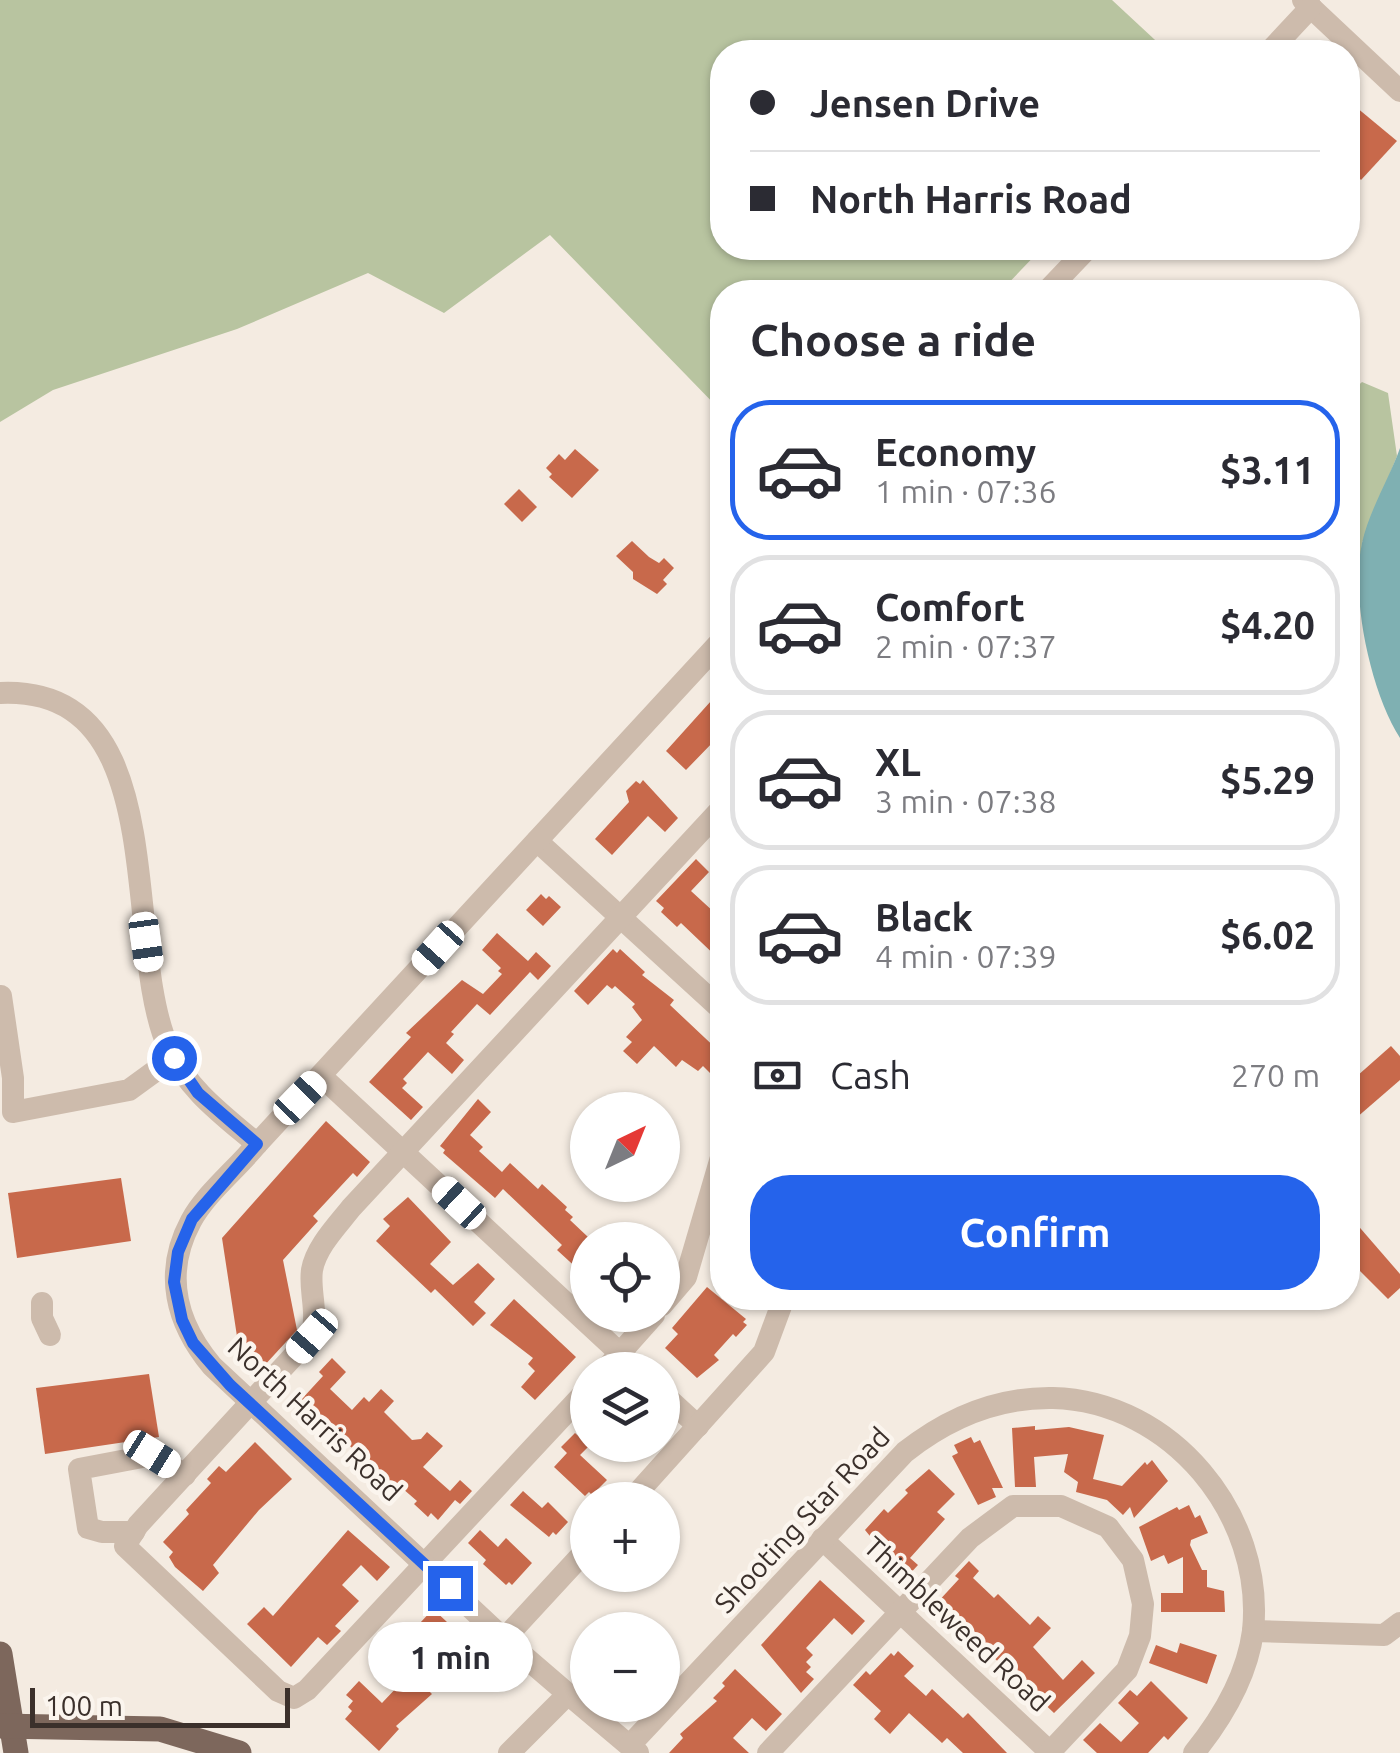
<!DOCTYPE html>
<html lang="en">
<head>
<meta charset="utf-8">
<style>
  :root { --surface:#fff; --page:#f2f2f3; --text:#2b2b33; --muted:#7c7c81; --line:#e1e1e2; --accent:#2563eb }
  body { margin:0; font-family:Ubuntu,sans-serif; background:var(--page); color:var(--text); height:100vh; display:flex; flex-direction:column; font-size:38px; white-space:nowrap }
  * { box-sizing:border-box; margin:0 }
  p { font-size:32px; color:var(--muted) }
  .icon { flex:none; width:55px; height:55px; fill:none; stroke:currentColor; stroke-width:2; stroke-linecap:round; stroke-linejoin:round }
  .map { position:relative; flex:1; overflow:hidden }
  .sheet { position:absolute; left:710px; top:280px; width:650px; height:1030px; display:flex; flex-direction:column; background:var(--surface); border-radius:40px; box-shadow:0 2px 8px #0004 }
  .sheet>* { flex:none }
  .hud { position:absolute; left:710px; top:40px; width:650px; height:220px; border-radius:40px; box-shadow:0 2px 8px #0004; display:grid; align-content:center; height:220px; padding:0 40px; background:var(--surface) }
  .needle { width:65px; rotate:43deg }
  .fabs { position:absolute; left:570px; top:1092px; display:grid; gap:20px }
  .fabs a { display:grid; place-items:center; width:110px; height:110px; border-radius:50%; background:var(--surface); box-shadow:0 2px 8px #0004; font-size:50px }
  .scale { position:absolute; left:30px; bottom:25px; width:260px; box-sizing:border-box; padding-left:10px; border:5px solid #3b302b; border-top:0; font-size:28px; line-height:35px; white-space:nowrap; color:#3b302b; -webkit-text-stroke:8px #fbf5ee; paint-order:stroke }
  .end { position:absolute; width:45px; height:45px; margin:-22px; border:12px solid #2563eb; background:#fff; box-shadow:0 0 0 5px #fff }
  .from { border-radius:50% }
  .bubble { position:absolute; height:70px; border-radius:35px; background:var(--surface); box-shadow:0 2px 8px #0004; font-size:32px; font-weight:600; line-height:70px; text-align:center }
  .car { position:absolute; width:30px; height:60px; margin:-30px -15px; border-radius:12px; box-shadow:0 0 8px 2px #0007; background:linear-gradient(#fff 24%,#345 0 40%,#fff 0 76%,#345 0 86%,#fff 0) }
  .hud b { display:flex; align-items:center; gap:35px; height:95px; font-size:38px }
  .hud b+b { border-top:2px solid var(--line) }
  .hud i { width:25px; height:25px; background:var(--text) }
  ul { padding:0; list-style:none }
  li { display:flex; align-items:center; gap:30px; height:140px; margin:0 20px 15px; padding:0 20px; border:5px solid var(--line); border-radius:40px }
  li div { flex:1 }
  li b { display:block; font-size:38px }
  li em { font-style:normal; font-weight:600 }
  li.selected { border-color:var(--accent) }
  li>.icon { width:90px; height:90px; stroke-width:1.5 }
  h2 { padding:0 40px; font-size:45px; line-height:120px }
  .pay { display:flex; align-items:center; gap:25px; height:110px; padding:0 40px; font-size:38px }
  .pay p { margin-inline-start:auto }
  .button { display:flex; gap:20px; margin-top:auto; padding:20px 40px }
  .button a { flex:1; height:115px; border-radius:40px; background:var(--accent); color:#fff; font-size:40px; font-weight:600; line-height:115px; text-align:center }
  .map>svg:first-child { display:block }
  .green { fill:#b8c4a0 }
  .water { fill:#7fb0b2 }
  .building { fill:#c8694b }
  .lines { fill:none; stroke-linecap:round; stroke-linejoin:round }
  .minor { stroke:#cdbbac; stroke-width:22 }
  .major { stroke:#7d675c; stroke-width:25 }
  .route { stroke:#2563eb; stroke-width:12 }
  .labels { text-anchor:middle; stroke-width:9; stroke-linejoin:round; paint-order:stroke }
  .street-label { font-size:28px; fill:#3b302b; stroke:#fbf5ee }
</style>
</head>
<body>
<div class="map">
<svg width="1400" height="1753" viewBox="0 0 1400 1753">
  <rect width="100%" height="100%" fill="#f4ebe1"/>
  <!-- green -->
  <g class="green">
    <polygon points="0,0 1112,0 1168,52 722,52 722,248 1042,248 1000,292 722,292 722,412 550,235 444,313 368,273 237,329 53,390 0,422"/>
    <polygon points="1362,382 1388,393 1397,456 1362,543 1358,600 1348,613 1348,395"/>
  </g>
  <!-- water -->
  <path class="water" d="M1400,448V738C1371,693 1350,597 1362,543C1369,511 1389,479 1400,448Z"/>
  <!-- building -->
  <g class="building">
    <polygon points="1356,107 1397,141 1361,180 1348,167 1348,117"/>
    <polygon points="575,449 599,470 572,498 549,477 552,474 546,468 559,454 565,460"/>
    <polygon points="519,489 537,507 522,522 504,504"/>
    <polygon points="632,541 649,557 659,563 664,558 674,568 663,580 667,584 657,594 633,579 633,572 616,556"/>
    <polygon points="711,701 722,712 722,745 716,739 686,770 666,751"/>
    <polygon points="643,780 678,818 665,832 648,816 612,855 595,839 629,802 626,791 636,781 640,784"/>
    <polygon points="696,859 709,872 691,891 715,913 722,904 722,962 681,923 677,927 661,912 664,908 656,901"/>
    <polygon points="541,894 546,899 549,896 561,907 543,926 526,910"/>
    <polygon points="497,933 528,961 536,952 551,966 538,980 530,972 490,1015 477,1004 451,1032 454,1034 446,1043 464,1060 452,1074 428,1052 403,1079 407,1083 402,1088 423,1107 411,1120 369,1082 411,1037 406,1033 462,980 483,994 502,974 498,971 501,968 482,950"/>
    <polygon points="613,949 617,953 620,949 645,972 642,975 674,1000 670,1005 722,1054 722,1085 703,1066 698,1071 682,1060 676,1067 654,1046 637,1064 623,1051 632,1042 626,1037 642,1020 632,1007 635,1004 615,986 612,989 607,985 588,1005 574,991"/>
    <polygon points="1391,1046 1400,1056 1400,1080 1348,1125 1348,1084"/>
    <polygon points="478,1099 491,1112 470,1135 483,1147 479,1151 502,1172 510,1163 538,1189 542,1184 567,1207 565,1210 573,1217 570,1220 588,1237 588,1265 581,1272 557,1250 562,1245 503,1189 495,1198 443,1153 445,1150 440,1146"/>
    <polygon points="326,1121 370,1162 357,1177 353,1173 313,1216 318,1221 283,1260 297,1330 263,1367 238,1343 222,1238"/>
    <polygon points="121,1178 131,1241 17,1258 8,1193"/>
    <polygon points="408,1197 451,1242 430,1264 453,1285 478,1263 495,1279 474,1302 486,1313 473,1326 435,1289 431,1293 376,1241 390,1226 383,1219"/>
    <polygon points="1348,1214 1400,1274 1400,1288 1388,1299 1348,1259"/>
    <polygon points="707,1287 746,1319 743,1322 747,1325 736,1337 733,1334 714,1355 719,1360 697,1378 665,1348 678,1334 672,1328"/>
    <polygon points="514,1299 576,1357 535,1400 521,1387 535,1371 528,1364 533,1358 490,1325"/>
    <polygon points="332,1358 346,1372 330,1389 352,1410 364,1397 369,1402 381,1389 394,1401 384,1412 412,1440 421,1439 427,1432 443,1446 423,1467 450,1491 460,1480 472,1491 460,1504 455,1500 438,1520 431,1513 428,1517 414,1504 417,1501 395,1482 392,1484 300,1401 323,1376 319,1372"/>
    <polygon points="149,1374 159,1437 45,1454 36,1388"/>
    <polygon points="1035,1426 1035,1430 1069,1427 1104,1435 1093,1479 1122,1486 1145,1462 1147,1465 1152,1460 1168,1481 1134,1518 1130,1507 1123,1515 1107,1500 1076,1492 1078,1482 1064,1472 1068,1454 1034,1457 1036,1487 1015,1487 1012,1428"/>
    <polygon points="575,1433 589,1446 580,1455 607,1480 592,1495 589,1492 585,1496 554,1467 567,1453 561,1447"/>
    <polygon points="971,1437 974,1443 980,1440 1003,1488 992,1488 996,1497 978,1505 952,1456 958,1453 954,1445"/>
    <polygon points="255,1442 292,1479 259,1510 213,1565 219,1573 203,1591 175,1567 169,1557 173,1552 163,1542 189,1514 186,1510 211,1483 207,1479 219,1466 226,1472"/>
    <polygon points="929,1469 955,1494 937,1512 945,1519 910,1558 918,1565 905,1579 865,1530 884,1509 888,1513 908,1493 905,1490"/>
    <polygon points="523,1491 542,1508 548,1502 568,1522 556,1535 553,1532 549,1537 510,1505"/>
    <polygon points="1189,1505 1195,1518 1200,1515 1208,1533 1191,1540 1190,1545 1202,1570 1207,1570 1207,1587 1224,1591 1225,1612 1161,1612 1161,1593 1183,1593 1183,1557 1168,1564 1164,1555 1151,1561 1139,1527 1177,1507 1179,1510"/>
    <polygon points="348,1530 390,1567 377,1581 361,1565 342,1585 359,1601 335,1626 341,1631 327,1645 318,1637 291,1667 247,1624 264,1607 273,1616"/>
    <polygon points="480,1530 498,1547 506,1538 532,1563 512,1585 509,1582 506,1585 483,1564 486,1560 468,1543"/>
    <polygon points="969,1561 979,1571 973,1578 994,1598 998,1594 1030,1625 1038,1616 1051,1628 1033,1647 1063,1680 1082,1660 1095,1673 1054,1713 1018,1679 1013,1683 1003,1674 1007,1670 977,1642 979,1636 959,1617 954,1622 935,1605 959,1579 955,1576"/>
    <polygon points="820,1580 865,1621 852,1635 834,1618 806,1648 813,1655 806,1662 811,1667 806,1672 814,1679 801,1693 761,1645"/>
    <polygon points="433,1609 447,1622 442,1628 466,1650 463,1653 467,1657 429,1691 432,1694 396,1726 399,1729 379,1751 345,1719 352,1711 348,1707 353,1701 346,1695 359,1681 382,1703 400,1684 397,1680 401,1676 382,1658 396,1643 406,1652 427,1629 420,1623"/>
    <polygon points="1180,1643 1217,1655 1207,1684 1149,1663 1156,1645 1177,1653"/>
    <polygon points="898,1651 914,1666 904,1676 926,1696 932,1689 963,1718 968,1713 1007,1753 963,1753 947,1738 942,1743 909,1713 890,1734 874,1719 881,1711 853,1685 866,1671 870,1675 891,1653 894,1656"/>
    <polygon points="735,1669 782,1714 766,1731 752,1718 733,1738 749,1753 669,1753 683,1738 680,1734 717,1701 713,1698 725,1686 722,1683"/>
    <polygon points="1151,1681 1188,1718 1168,1740 1164,1736 1148,1753 1097,1753 1083,1740 1100,1723 1121,1742 1139,1723 1118,1703 1130,1690 1137,1696"/>
  </g>
  <g class="lines">
    <!-- minor -->
    <g class="minor">
      <polyline points="1303,0 1400,91"/>
      <polyline points="1269,52 1311,7"/>
      <polyline points="1046,292 1088,248"/>
      <path d="M0,693C176,685 120,943 169,1049C188,1090 223,1115 257,1144"/>
      <polyline points="537,841 722,1010"/>
      <polyline points="1,996 13,1078 13,1112 129,1090 173,1058"/>
      <polyline points="321,1076 638,1370"/>
      <polyline points="42,1303 42,1318 50,1335"/>
      <polyline points="662,1305 686,1277 722,1154"/>
      <polyline points="605,1370 654,1315"/>
      <path d="M588,1389L307,1690L294,1698L278,1691L125,1546L138,1525L312,1336C318,1309 309,1291 312,1270C316,1247 337,1226 351,1208L722,808"/>
      <polyline points="662,1393 698,1426"/>
      <polyline points="631,1500 764,1352 784,1298"/>
      <polyline points="134,1532 102,1532 88,1528 79,1469 153,1455 185,1475"/>
      <polyline points="822,1539 1051,1753"/>
      <polyline points="1253,1631 1384,1635 1400,1623"/>
      <polyline points="504,1639 588,1548"/>
      <polyline points="568,1694 638,1753"/>
      <path d="M630,1745L905,1452C948,1418 997,1397 1053,1398C1171,1401 1265,1515 1253,1631C1247,1677 1223,1717 1194,1753"/>
      <path d="M509,1753L568,1694L504,1639L212,1366C176,1323 163,1273 191,1221C206,1193 237,1169 257,1144L722,640"/>
      <polyline points="768,1753 970,1538 1013,1506 1061,1506 1108,1527 1133,1560 1143,1604 1140,1636 1127,1670 1049,1753"/>
    </g>
    <!-- major -->
    <g class="major">
      <polyline points="0,1654 16,1753"/>
      <polyline points="0,1726 160,1729 239,1753"/>
    </g>
  </g>
  <g class="lines">
    <!-- route -->
    <polyline class="route" points="174,1058 198,1093 257,1144 192,1219 178,1252 174,1282 182,1320 193,1343 230,1385 450,1588"/>
  </g>
  <g class="labels">
    <!-- street labels -->
    <g class="street-label">
      <text transform="translate(315 1419) rotate(43)" y="10">North Harris Road</text>
      <text transform="translate(802 1520) rotate(-47)" y="10">Shooting Star Road</text>
      <text transform="translate(957 1624) rotate(43)" y="10">Thimbleweed Road</text>
    </g>
  </g>
</svg>
<div class="fabs">
<a><svg class="needle" viewBox="-14 -14 28 28"><path d="M0-13l5 13h-10z" fill="#e53935"/><path d="M0 13l5-13h-10z" fill="#7c7c81"/></svg></a>
<a><svg class="icon" aria-label="locate" viewBox="0 0 24 24"><circle cx="12" cy="12" r="6"/><path d="M12 2v4M12 18v4M2 12h4M18 12h4"/></svg></a>
<a><svg class="icon" aria-label="layers" viewBox="0 0 24 24"><path d="M12 4l9 5-9 5-9-5zM3 14l9 5 9-5"/></svg></a>
<a>+</a>
<a>−</a>
</div>
<div class="scale">100 m</div>
<i class="end from" style="left:174px;top:1058px"></i>
<i class="end" style="left:450px;top:1588px"></i>
<div class="bubble" style="left:368px;top:1622px;width:165px">1 min</div>
<i class="car" style="left:146px;top:942px;rotate:172deg"></i>
<i class="car" style="left:438px;top:948px;rotate:222deg"></i>
<i class="car" style="left:300px;top:1098px;rotate:44deg"></i>
<i class="car" style="left:459px;top:1203px;rotate:313deg"></i>
<i class="car" style="left:312px;top:1336px;rotate:221deg"></i>
<i class="car" style="left:152px;top:1454px;rotate:122deg"></i>
<div class="hud">
<b><i class="from"></i>Jensen Drive</b>
<b><i></i>North Harris Road</b>
</div>
<section class="sheet">
<h2>Choose a ride</h2>
<ul>
<li class="selected"><svg class="icon" aria-label="car" viewBox="0 0 24 24"><path d="M5 17H2v-5l4-1 3-4h7l3 4 3 1v5h-3M9 17h6M6 11h13"/><circle cx="7" cy="17" r="2"/><circle cx="17" cy="17" r="2"/></svg><div><b>Economy</b><p>1 min · 07:36</p></div><em>$3.11</em></li>
<li><svg class="icon" aria-label="car" viewBox="0 0 24 24"><path d="M5 17H2v-5l4-1 3-4h7l3 4 3 1v5h-3M9 17h6M6 11h13"/><circle cx="7" cy="17" r="2"/><circle cx="17" cy="17" r="2"/></svg><div><b>Comfort</b><p>2 min · 07:37</p></div><em>$4.20</em></li>
<li><svg class="icon" aria-label="car" viewBox="0 0 24 24"><path d="M5 17H2v-5l4-1 3-4h7l3 4 3 1v5h-3M9 17h6M6 11h13"/><circle cx="7" cy="17" r="2"/><circle cx="17" cy="17" r="2"/></svg><div><b>XL</b><p>3 min · 07:38</p></div><em>$5.29</em></li>
<li><svg class="icon" aria-label="car" viewBox="0 0 24 24"><path d="M5 17H2v-5l4-1 3-4h7l3 4 3 1v5h-3M9 17h6M6 11h13"/><circle cx="7" cy="17" r="2"/><circle cx="17" cy="17" r="2"/></svg><div><b>Black</b><p>4 min · 07:39</p></div><em>$6.02</em></li>
</ul>
<div class="pay"><svg class="icon" aria-label="cash" viewBox="0 0 24 24"><path d="M3 7h18v10H3z"/><circle cx="12" cy="12" r="2"/></svg>Cash<p>270 m</p></div>
<div class="button"><a>Confirm</a></div>
</section>
</div>
</body>
</html>
